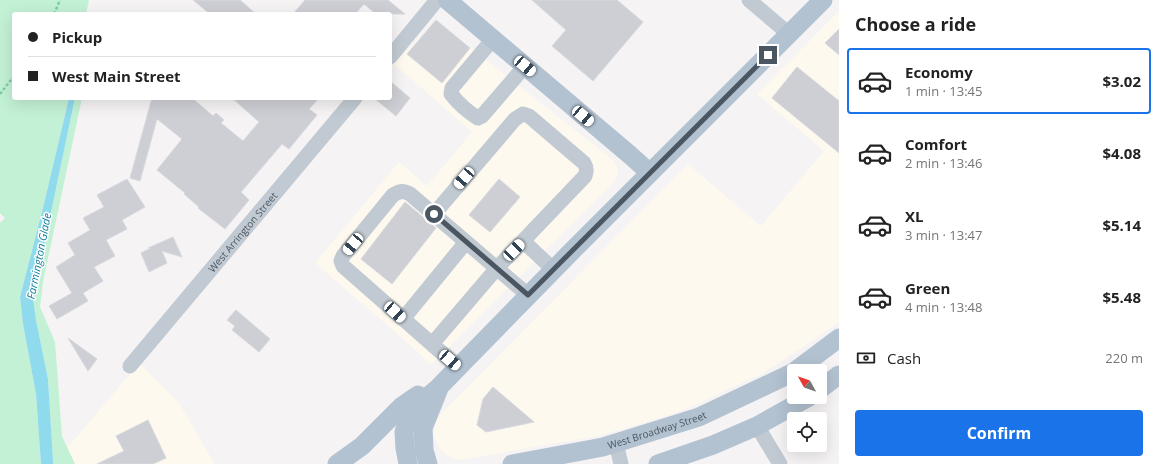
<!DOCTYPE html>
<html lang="en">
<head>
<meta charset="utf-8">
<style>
  :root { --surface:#fff; --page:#f6f6f6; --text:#222; --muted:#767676; --line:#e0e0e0; --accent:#1a73e8 }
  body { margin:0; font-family:"Open Sans",sans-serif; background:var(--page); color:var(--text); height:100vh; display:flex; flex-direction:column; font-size:15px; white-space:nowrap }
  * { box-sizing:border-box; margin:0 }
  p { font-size:13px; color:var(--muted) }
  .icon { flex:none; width:22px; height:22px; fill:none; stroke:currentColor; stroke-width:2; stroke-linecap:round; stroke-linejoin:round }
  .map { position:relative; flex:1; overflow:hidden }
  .side { display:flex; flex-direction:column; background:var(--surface); width:320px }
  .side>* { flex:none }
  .hud { position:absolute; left:12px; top:12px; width:380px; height:88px; border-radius:4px; box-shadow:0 4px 16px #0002; display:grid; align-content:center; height:88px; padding:0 16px; background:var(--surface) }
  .needle { width:26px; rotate:310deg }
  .fabs { position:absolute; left:787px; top:364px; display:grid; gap:8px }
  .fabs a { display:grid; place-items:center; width:40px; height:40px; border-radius:4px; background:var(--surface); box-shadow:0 4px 16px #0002; font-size:20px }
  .end { position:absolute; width:18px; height:18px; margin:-9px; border:5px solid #4a5661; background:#fff; box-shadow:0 0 0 2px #fff }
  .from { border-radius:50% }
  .car { position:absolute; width:12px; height:24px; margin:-12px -6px; border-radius:5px; box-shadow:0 0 3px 1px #0007; background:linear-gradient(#fff 24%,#345 0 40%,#fff 0 76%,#345 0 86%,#fff 0) }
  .hud b { display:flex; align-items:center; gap:14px; height:38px; font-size:15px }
  .hud b+b { border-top:1px solid var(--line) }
  .hud i { width:10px; height:10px; background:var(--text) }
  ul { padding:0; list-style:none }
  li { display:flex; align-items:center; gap:12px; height:66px; margin:0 8px 6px; padding:0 8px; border:2px solid transparent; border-radius:4px }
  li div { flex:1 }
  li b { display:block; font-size:15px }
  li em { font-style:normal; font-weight:700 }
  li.current { border-color:var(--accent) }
  li>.icon { width:36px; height:36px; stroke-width:1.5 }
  h2 { padding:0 16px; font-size:18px; line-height:48px }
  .pay { display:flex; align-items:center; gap:10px; height:44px; padding:0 16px; font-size:15px }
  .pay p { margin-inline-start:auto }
  .action { display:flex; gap:8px; margin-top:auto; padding:8px 16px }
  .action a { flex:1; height:46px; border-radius:4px; background:var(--accent); color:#fff; font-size:16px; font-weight:700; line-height:46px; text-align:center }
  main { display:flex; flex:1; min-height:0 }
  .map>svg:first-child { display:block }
  .commercial { fill:#fdf9ef }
  .green { fill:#c3f1d5 }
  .water { fill:#90daee }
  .building { fill:#cdcfd5; stroke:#d7d9de }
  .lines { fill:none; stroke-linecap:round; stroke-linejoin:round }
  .path { stroke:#7ad0a6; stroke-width:2.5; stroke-dasharray:3 2; stroke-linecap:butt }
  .minor { stroke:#c1cad2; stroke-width:15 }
  .major { stroke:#b3c2d1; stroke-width:19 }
  .route { stroke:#4a5661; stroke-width:5 }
  .labels { text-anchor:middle; stroke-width:3; stroke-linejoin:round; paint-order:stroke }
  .street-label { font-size:10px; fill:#4a5661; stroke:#fff }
  .water-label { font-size:11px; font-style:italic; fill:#0c7c9b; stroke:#fff }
</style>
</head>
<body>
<main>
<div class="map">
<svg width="839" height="464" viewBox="0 0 839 464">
  <rect width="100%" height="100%" fill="#f5f3f3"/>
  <!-- commercial -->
  <g class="commercial">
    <polygon points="839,11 839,322 809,343 765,372 684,410 637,425 593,437 556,443 460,460 451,457 443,452 437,444 434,435 435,425 439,416 688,164 761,226 824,151 757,94"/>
    <polygon points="436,20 613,160 617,166 618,172 615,181 431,365 410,345 315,263 399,162 427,186 472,132 394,64"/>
    <polygon points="139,363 179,403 215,464 75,464 67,448"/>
  </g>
  <!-- green -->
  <g class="green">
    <polygon points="0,0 89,0 86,14 14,14 14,98 69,98 43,208 20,297 23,324 36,394 41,464 0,464 0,223 5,218 0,213"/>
    <polygon points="75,98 82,98 43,282 40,307 55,342 62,436 75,464 53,464 48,379 36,320 33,298"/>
  </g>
  <!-- water -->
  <polygon class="water" points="69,98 75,98 33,298 36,320 48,379 53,461 53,464 41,464 36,394 23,324 20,297 43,208"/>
  <!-- building -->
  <g class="building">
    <polygon points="193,0 240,0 256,14 210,14"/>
    <polygon points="305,0 388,0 405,14 376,14 364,4 355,14 293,14"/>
    <polygon points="532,0 617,0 643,22 593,81 552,46 566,30"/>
    <polygon points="436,20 470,48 442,83 407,54"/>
    <polygon points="839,29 839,55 825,43"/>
    <polygon points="797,67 839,101 839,153 772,98"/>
    <polygon points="390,81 410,98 396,116 374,98 390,98"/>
    <polygon points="152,98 192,98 213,116 216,113 224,120 221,123 243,141 259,122 232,98 319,98 309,109 317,115 289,149 282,144 241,192 249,200 225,229 198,208 199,207 184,194 185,193 157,170 182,139 157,119 140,181 130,178"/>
    <polygon points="127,179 145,207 122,220 127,229 106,240 115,256 94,267 103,281 83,293 88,301 57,319 49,306 72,293 56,267 75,255 68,243 90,230 83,218 104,207 97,195"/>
    <polygon points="499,179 520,197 490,232 469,215"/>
    <polygon points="405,202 436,228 392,284 361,259"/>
    <polygon points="173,237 182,257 162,251 167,263 149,272 141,253 151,248 148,248"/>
    <polygon points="236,310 270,339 259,352 232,330 235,326 227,320"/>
    <polygon points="68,338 97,359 88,371"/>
    <polygon points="493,387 534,422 486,432 477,425 483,399"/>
    <polygon points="148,420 166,458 153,464 97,464 124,451 116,436"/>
  </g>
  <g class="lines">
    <!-- path -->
    <g class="path">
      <polyline points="54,14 60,0"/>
      <polyline points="0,94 14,76"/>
    </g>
    <!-- minor -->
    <g class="minor">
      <polyline points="749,0 789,34"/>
      <path d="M493,39L452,88L451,94C458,103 468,112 478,118L482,116L525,66"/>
      <polyline points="390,57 437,0"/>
      <polyline points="523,241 554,270"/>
      <polyline points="403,319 466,242"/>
      <path d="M432,344L497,268L585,176C587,171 587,168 584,163L529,116L523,114L515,119L434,214"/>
      <path id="s1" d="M130,366L355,98"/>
      <path d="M458,367L343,266L341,261L343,256L393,195C400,191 403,190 410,194L528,295"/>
      <polyline points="757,426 780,464"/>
      <polyline points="616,443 621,464"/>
    </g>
    <!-- major -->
    <g class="major">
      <polyline points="447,0 630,155 650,173"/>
      <polyline points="795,371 839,338"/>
      <polyline points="820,389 839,375"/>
      <polyline points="337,464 362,446 402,406 418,395"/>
      <polyline points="408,464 405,448 404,432 409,416 414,408 438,388 569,254 823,0"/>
      <polyline points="428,464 424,450 423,428 438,391"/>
      <path id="s2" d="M512,464L603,447L699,417L794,372"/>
      <polyline points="658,464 713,445 757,426 809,397"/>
    </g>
  </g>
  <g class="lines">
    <!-- route -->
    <polyline class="route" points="434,214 528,295 768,55"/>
  </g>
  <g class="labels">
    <!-- street labels -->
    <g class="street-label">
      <text dy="4" stroke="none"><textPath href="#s1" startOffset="175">West Arrington Street</textPath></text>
      <text dy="4" stroke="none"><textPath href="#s2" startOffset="149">West Broadway Street</textPath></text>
    </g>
    <!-- water labels -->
    <g class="water-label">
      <text transform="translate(39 256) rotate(-79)" y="4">Farmington Glade</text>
    </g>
  </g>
</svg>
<div class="fabs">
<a><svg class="needle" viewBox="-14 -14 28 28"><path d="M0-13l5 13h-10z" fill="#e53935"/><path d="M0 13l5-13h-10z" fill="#767676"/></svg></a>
<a><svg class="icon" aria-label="locate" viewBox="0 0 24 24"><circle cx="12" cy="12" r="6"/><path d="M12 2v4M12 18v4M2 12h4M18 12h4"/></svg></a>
</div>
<i class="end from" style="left:434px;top:214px"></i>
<i class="end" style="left:768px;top:55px"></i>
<i class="car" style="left:525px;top:66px;rotate:130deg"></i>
<i class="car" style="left:583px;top:116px;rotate:130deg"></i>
<i class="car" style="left:464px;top:178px;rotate:221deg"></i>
<i class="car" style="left:353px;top:244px;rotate:220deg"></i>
<i class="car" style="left:514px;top:250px;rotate:44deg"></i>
<i class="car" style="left:395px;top:312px;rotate:132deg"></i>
<i class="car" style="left:450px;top:360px;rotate:131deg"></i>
<div class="hud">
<b><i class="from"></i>Pickup</b>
<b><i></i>West Main Street</b>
</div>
</div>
<section class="side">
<h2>Choose a ride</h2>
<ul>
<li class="current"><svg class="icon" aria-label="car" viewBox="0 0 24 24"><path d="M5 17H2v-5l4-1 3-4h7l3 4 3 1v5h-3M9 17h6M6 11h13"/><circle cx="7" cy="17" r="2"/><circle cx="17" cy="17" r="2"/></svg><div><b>Economy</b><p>1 min · 13:45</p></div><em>$3.02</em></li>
<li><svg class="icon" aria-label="car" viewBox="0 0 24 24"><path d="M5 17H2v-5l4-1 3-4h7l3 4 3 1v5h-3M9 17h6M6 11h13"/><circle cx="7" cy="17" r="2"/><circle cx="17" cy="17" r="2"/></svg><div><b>Comfort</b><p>2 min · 13:46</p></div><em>$4.08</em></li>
<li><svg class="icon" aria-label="car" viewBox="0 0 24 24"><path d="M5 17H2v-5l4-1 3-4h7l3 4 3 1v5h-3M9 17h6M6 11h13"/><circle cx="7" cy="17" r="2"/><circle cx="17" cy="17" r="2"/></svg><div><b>XL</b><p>3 min · 13:47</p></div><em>$5.14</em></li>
<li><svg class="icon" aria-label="car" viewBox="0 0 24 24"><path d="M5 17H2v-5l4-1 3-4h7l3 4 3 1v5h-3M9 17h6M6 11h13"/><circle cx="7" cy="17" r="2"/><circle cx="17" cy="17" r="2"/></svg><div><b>Green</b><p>4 min · 13:48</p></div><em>$5.48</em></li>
</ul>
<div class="pay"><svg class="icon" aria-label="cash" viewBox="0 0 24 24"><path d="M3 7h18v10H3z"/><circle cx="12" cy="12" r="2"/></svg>Cash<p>220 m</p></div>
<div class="action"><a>Confirm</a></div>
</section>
</main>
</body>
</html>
